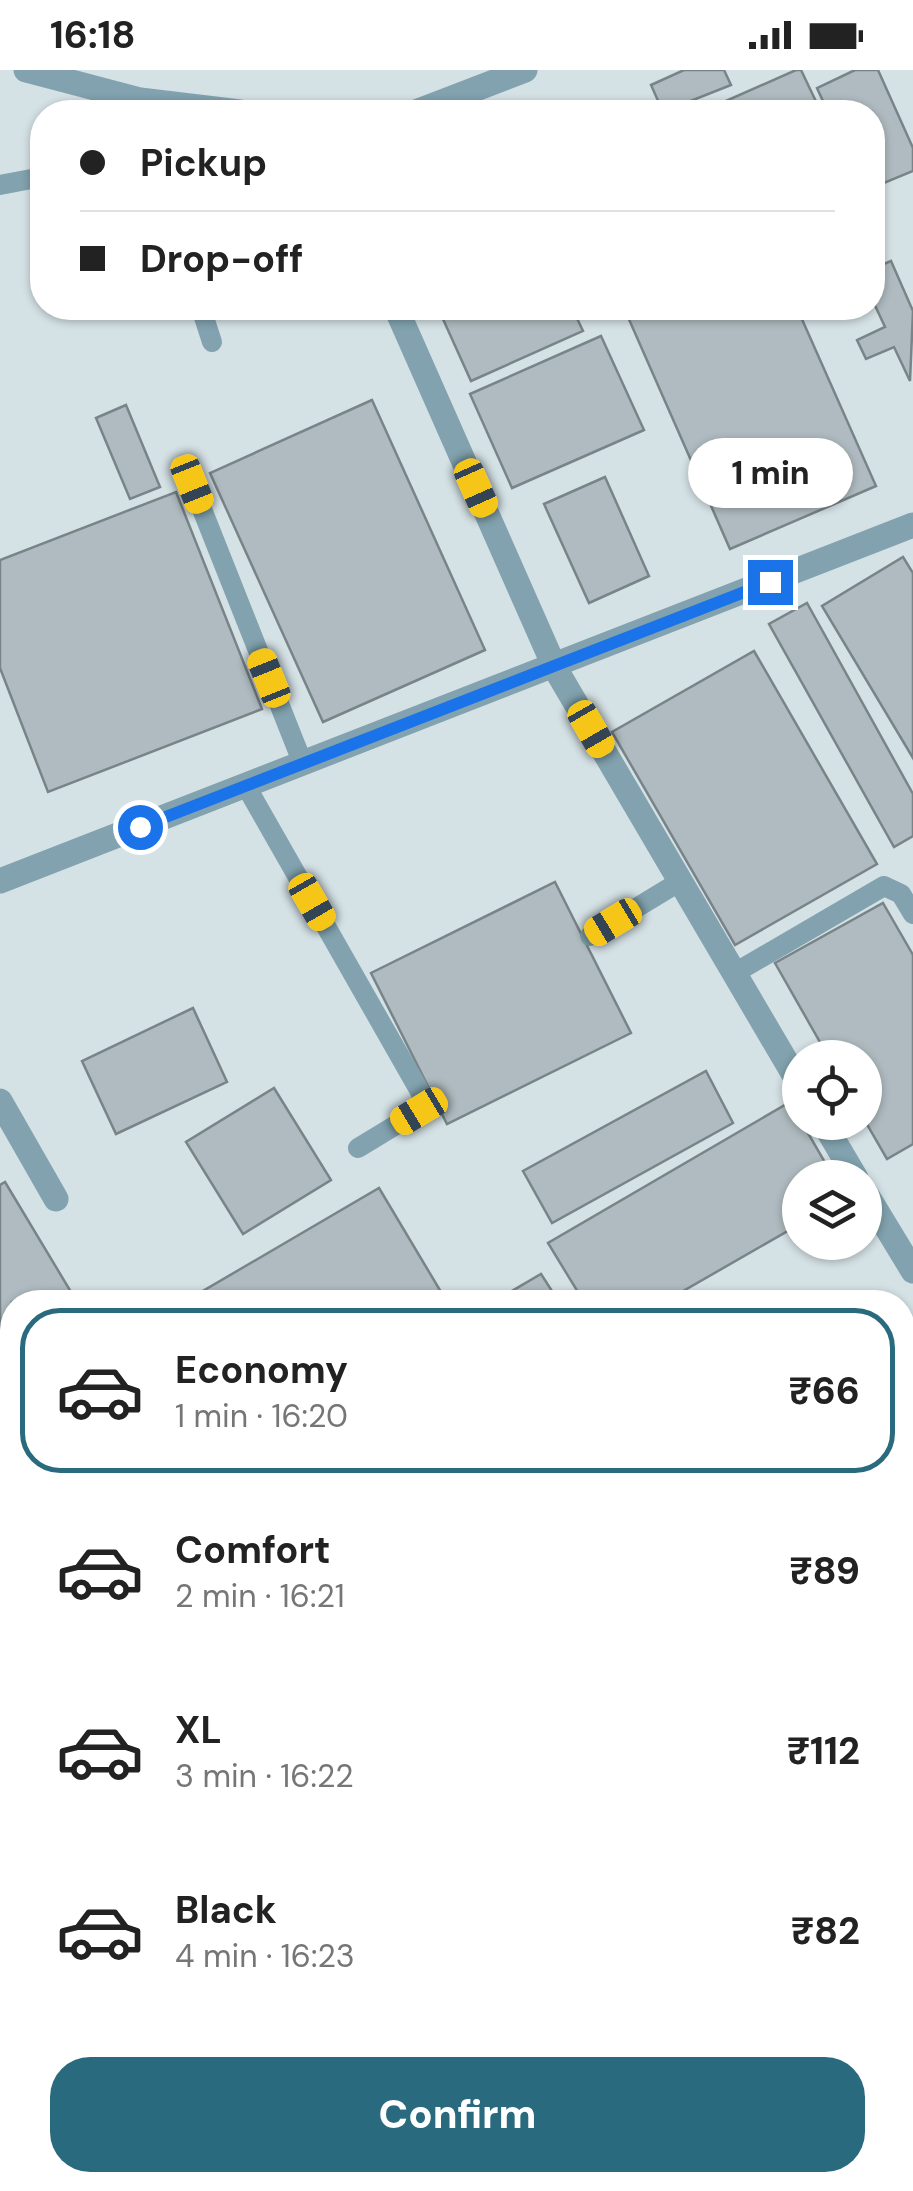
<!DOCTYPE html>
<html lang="en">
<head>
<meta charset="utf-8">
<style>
  :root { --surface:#fff; --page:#f2f2f2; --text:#222; --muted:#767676; --line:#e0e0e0; --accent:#2a6a7e }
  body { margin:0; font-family:"DM Sans",sans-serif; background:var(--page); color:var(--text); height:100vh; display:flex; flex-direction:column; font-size:38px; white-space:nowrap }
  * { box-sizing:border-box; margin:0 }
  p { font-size:32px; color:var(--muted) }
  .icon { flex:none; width:55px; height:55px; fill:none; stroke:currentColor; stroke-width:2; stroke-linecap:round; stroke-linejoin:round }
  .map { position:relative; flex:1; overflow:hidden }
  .drawer { position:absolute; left:0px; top:1220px; width:915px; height:902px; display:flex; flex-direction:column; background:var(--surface); border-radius:40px 40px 0 0; box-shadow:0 2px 8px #0004 }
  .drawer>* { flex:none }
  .banner { position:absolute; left:30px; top:30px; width:855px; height:220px; border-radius:40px; box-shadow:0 2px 8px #0004; display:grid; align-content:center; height:220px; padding:0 50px; background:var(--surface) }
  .tools { position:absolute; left:782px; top:970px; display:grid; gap:20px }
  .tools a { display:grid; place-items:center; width:100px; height:100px; border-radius:50%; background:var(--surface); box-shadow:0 2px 8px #0004; font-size:50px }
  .end { position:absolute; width:45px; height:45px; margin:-22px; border:12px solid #1a73e8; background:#fff; box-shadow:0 0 0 5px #fff }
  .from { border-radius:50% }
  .bubble { position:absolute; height:70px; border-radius:35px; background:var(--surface); box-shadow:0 2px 8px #0004; font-size:32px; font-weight:800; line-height:70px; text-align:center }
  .car { position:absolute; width:30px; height:60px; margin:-30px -15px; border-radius:12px; box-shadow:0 0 8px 2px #0007; background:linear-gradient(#f5c518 24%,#345 0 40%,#f5c518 0 76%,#345 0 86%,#f5c518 0) }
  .banner b { display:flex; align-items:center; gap:35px; height:95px; font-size:38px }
  .banner b+b { border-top:2px solid var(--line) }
  .banner i { width:25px; height:25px; background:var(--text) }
  ul { padding:18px 0 0; list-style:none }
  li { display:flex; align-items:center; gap:30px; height:165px; margin:0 20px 15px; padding:0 30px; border:5px solid transparent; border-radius:40px }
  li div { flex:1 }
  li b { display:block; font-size:38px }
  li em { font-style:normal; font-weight:800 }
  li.active { border-color:var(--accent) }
  li>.icon { width:90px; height:90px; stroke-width:1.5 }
  .button { display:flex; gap:20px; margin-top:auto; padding:20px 50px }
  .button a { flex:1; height:115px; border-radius:40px; background:var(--accent); color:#fff; font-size:40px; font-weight:800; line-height:115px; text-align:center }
  .status { display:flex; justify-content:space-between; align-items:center; height:70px; padding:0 50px; background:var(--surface); direction:ltr }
  .status svg { height:28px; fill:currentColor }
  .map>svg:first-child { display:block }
  .building { fill:#afbbc0; stroke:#788488; stroke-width:2.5 }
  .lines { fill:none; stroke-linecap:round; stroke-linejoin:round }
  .service { stroke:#81a2ae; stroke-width:20 }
  .minor { stroke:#81a2ae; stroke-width:25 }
  .secondary { stroke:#508596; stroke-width:25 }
  .route { stroke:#1a73e8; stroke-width:12 }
</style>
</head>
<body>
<div class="status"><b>16:18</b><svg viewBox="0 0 49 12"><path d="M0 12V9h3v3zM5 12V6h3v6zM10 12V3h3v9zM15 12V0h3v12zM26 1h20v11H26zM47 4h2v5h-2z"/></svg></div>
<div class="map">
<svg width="913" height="2121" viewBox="0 0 913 2121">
  <rect width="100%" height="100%" fill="#d4e1e5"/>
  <!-- building -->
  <g class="building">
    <polygon points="684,0 724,0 731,15 663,42 651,15"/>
    <polygon points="796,0 801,0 821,42 701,42"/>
    <polygon points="855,0 878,0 913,78 913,101 872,118 872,42 828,42 817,18"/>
    <polygon points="891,191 913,241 910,311 894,277 866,289 857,270 885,257 872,229 872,199"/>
    <polygon points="438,238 572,238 583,261 471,311"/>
    <polygon points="624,238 797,238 876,416 730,479"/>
    <polygon points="601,266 644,360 512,418 470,324"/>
    <polygon points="372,330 485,580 323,652 210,403"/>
    <polygon points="126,335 160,417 130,429 96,348"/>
    <polygon points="605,407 649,506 589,533 544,434"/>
    <polygon points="176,422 262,639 48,722 0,598 0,490"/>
    <polygon points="903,487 913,503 913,688 822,536"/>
    <polygon points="807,533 913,724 913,766 894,777 769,554"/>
    <polygon points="754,581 877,794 735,875 612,662"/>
    <polygon points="555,812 631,963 447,1054 371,903"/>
    <polygon points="883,833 913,885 913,1074 887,1089 865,1051 865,988 829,988 775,893"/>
    <polygon points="193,938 227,1012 116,1064 82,991"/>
    <polygon points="706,1001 733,1053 552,1153 523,1101"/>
    <polygon points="274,1018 331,1110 243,1164 186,1072"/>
    <polygon points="790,1032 834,1108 800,1108 800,1154 664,1232 584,1232 548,1173"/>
    <polygon points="5,1112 77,1232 12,1232 12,1282 0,1290 0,1115"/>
    <polygon points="379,1118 447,1232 184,1232"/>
    <polygon points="541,1204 559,1232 493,1232"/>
    <polygon points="12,1333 12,1468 0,1447 0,1341"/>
    <polygon points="913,1662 913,1739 902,1722 902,1668"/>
    <polygon points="913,1830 913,1961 902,1944 902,1836"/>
    <polygon points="12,2019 12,2110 213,2110 219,2121 0,2121 0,2027"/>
    <polygon points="430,2110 553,2110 535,2121 437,2121"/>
  </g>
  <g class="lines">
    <!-- service -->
    <g class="service">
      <polyline points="0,115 42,107"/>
      <polyline points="201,238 212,272"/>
      <polyline points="192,414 303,694"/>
      <polyline points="246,716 422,1025 419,1041 358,1078"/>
      <polyline points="590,866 679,812"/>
      <polyline points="733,904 884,816 901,824 913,844"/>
      <polyline points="902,1426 913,1420"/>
      <polyline points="0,1971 12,1964"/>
    </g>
    <!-- minor -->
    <g class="minor">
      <polyline points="26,0 140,30 240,42"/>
      <polyline points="416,42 525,0"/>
      <polyline points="396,238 555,598 800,1015"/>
      <polyline points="0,811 913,455"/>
      <polyline points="0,1031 56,1129"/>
      <polyline points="823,1052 856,1108"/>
      <polyline points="865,1122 913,1201"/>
    </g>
    <!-- secondary -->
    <g class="secondary">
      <polyline points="0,1619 12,1641"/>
      <polyline points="318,2110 325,2121"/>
    </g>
  </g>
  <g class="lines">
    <!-- route -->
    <polyline class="route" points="140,757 770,512"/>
  </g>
</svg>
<div class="tools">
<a><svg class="icon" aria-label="locate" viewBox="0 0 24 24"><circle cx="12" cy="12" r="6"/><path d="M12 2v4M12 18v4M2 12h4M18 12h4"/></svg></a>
<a><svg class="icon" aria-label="layers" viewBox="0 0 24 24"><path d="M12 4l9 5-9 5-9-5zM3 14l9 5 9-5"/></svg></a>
</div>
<i class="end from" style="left:140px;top:757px"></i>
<i class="end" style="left:770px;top:512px"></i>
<div class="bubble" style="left:688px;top:368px;width:165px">1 min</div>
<i class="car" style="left:192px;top:414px;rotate:158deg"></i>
<i class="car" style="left:476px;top:418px;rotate:156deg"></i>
<i class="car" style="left:269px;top:608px;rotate:338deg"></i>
<i class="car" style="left:591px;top:659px;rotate:150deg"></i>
<i class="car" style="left:312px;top:832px;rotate:150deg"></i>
<i class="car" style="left:613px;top:852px;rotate:239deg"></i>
<i class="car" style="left:419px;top:1041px;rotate:239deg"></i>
<div class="banner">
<b><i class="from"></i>Pickup</b>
<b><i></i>Drop-off</b>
</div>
<section class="drawer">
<ul>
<li class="active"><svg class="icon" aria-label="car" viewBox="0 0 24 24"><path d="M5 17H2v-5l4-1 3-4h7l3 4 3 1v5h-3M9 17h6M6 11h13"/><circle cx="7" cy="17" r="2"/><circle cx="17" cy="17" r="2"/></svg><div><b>Economy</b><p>1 min · 16:20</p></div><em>₹66</em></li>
<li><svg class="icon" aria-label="car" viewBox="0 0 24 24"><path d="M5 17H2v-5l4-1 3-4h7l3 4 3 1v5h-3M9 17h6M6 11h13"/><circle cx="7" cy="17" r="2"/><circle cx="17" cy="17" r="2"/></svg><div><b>Comfort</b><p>2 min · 16:21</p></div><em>₹89</em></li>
<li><svg class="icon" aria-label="car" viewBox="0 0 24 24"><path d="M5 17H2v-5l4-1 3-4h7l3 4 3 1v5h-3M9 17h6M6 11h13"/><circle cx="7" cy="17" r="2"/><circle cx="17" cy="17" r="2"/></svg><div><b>XL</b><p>3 min · 16:22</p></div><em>₹112</em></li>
<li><svg class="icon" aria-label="car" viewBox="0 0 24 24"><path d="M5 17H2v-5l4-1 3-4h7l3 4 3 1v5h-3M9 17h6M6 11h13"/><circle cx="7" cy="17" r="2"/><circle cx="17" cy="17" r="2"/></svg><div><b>Black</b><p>4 min · 16:23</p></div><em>₹82</em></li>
</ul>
<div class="button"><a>Confirm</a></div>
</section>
</div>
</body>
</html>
